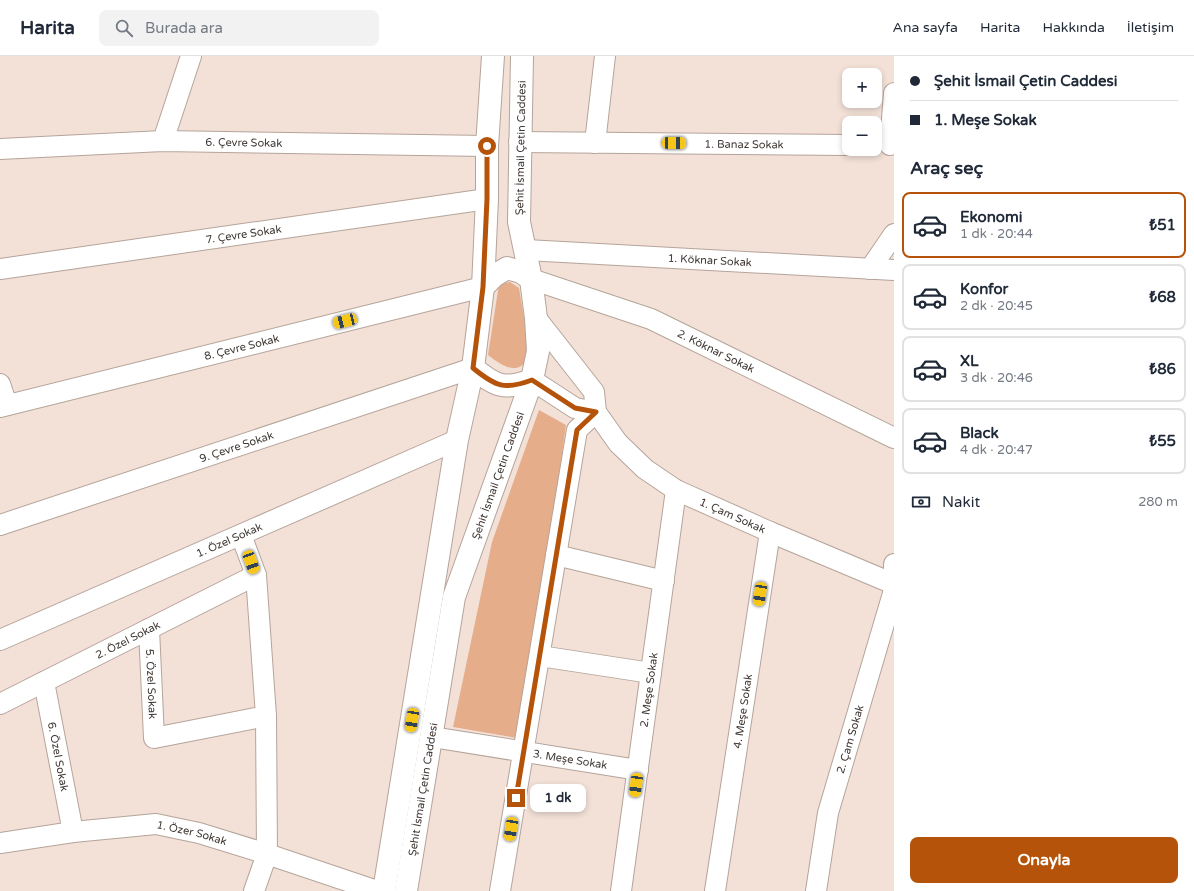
<!DOCTYPE html>
<html lang="tr">
<head>
<meta charset="utf-8">
<style>
  :root { --surface:#fff; --page:#f2f2f3; --text:#1f2937; --muted:#747a83; --line:#e0e1e3; --accent:#b45309 }
  body { margin:0; font-family:"Varela Round",sans-serif; background:var(--page); color:var(--text); height:100vh; display:flex; flex-direction:column; font-size:15px; white-space:nowrap }
  * { box-sizing:border-box; margin:0 }
  p { font-size:13px; color:var(--muted) }
  .icon { flex:none; width:22px; height:22px; fill:none; stroke:currentColor; stroke-width:2; stroke-linecap:round; stroke-linejoin:round }
  .map { position:relative; flex:1; overflow:hidden }
  .panel { display:flex; flex-direction:column; background:var(--surface); width:300px }
  .panel>* { flex:none }
  .banner { display:grid; align-content:center; height:88px; padding:0 16px; background:var(--surface) }
  .fabs { position:absolute; left:842px; top:12px; display:grid; gap:8px }
  .fabs a { display:grid; place-items:center; width:40px; height:40px; border-radius:8px; background:var(--surface); box-shadow:0 2px 6px #0003; font-size:20px }
  .end { position:absolute; width:18px; height:18px; margin:-9px; border:5px solid #b45309; background:#fff; box-shadow:0 0 0 2px #fff }
  .from { border-radius:50% }
  .bubble { position:absolute; height:28px; border-radius:8px; background:var(--surface); box-shadow:0 2px 6px #0003; font-size:13px; font-weight:800; line-height:28px; text-align:center }
  .car { position:absolute; width:12px; height:24px; margin:-12px -6px; border-radius:5px; box-shadow:0 0 3px 1px #0007; background:linear-gradient(#f5c518 24%,#345 0 40%,#f5c518 0 76%,#345 0 86%,#f5c518 0) }
  .banner b { display:flex; align-items:center; gap:14px; height:38px; font-size:15px }
  .banner b+b { border-top:1px solid var(--line) }
  .banner i { width:10px; height:10px; background:var(--text) }
  ul { padding:0; list-style:none }
  li { display:flex; align-items:center; gap:12px; height:66px; margin:0 8px 6px; padding:0 8px; border:2px solid var(--line); border-radius:8px }
  li div { flex:1 }
  li b { display:block; font-size:15px }
  li em { font-style:normal; font-weight:800 }
  li.selected { border-color:var(--accent) }
  li>.icon { width:36px; height:36px; stroke-width:1.5 }
  h2 { padding:0 16px; font-size:18px; line-height:48px }
  .pay { display:flex; align-items:center; gap:10px; height:44px; padding:0 16px; font-size:15px }
  .pay p { margin-inline-start:auto }
  .cta { display:flex; gap:8px; margin-top:auto; padding:8px 16px }
  .cta a { flex:1; height:46px; border-radius:8px; background:var(--accent); color:#fff; font-size:16px; font-weight:800; line-height:46px; text-align:center }
  header { display:flex; align-items:center; gap:24px; box-sizing:border-box; height:56px; padding:0 20px; background:var(--surface); border-bottom:1px solid var(--line) }
  header strong { font-size:19px }
  nav { display:flex; gap:22px; margin-inline-start:auto; font-size:14px }
  .search { width:280px; height:36px; background:var(--page); display:flex; align-items:center; gap:10px; box-sizing:border-box; padding:0 14px; border-radius:8px; color:var(--muted); font-size:15px }
  main { display:flex; flex:1; min-height:0 }
  .map>svg:first-child { display:block }
  .green { fill:#e5ad8a }
  .lines { fill:none; stroke-linecap:round; stroke-linejoin:round }
  .minor-casing { stroke:#b5a49a; stroke-width:22 }
  .tertiary-casing { stroke:#b5a49a; stroke-width:24 }
  .minor { stroke:#fff; stroke-width:20 }
  .tertiary { stroke:#fff; stroke-width:22 }
  .route { stroke:#b45309; stroke-width:5 }
  .labels { text-anchor:middle; stroke-width:3.5; stroke-linejoin:round; paint-order:stroke }
  .street-label { font-size:11px; fill:#3f3834; stroke:#f3e1d7 }
</style>
</head>
<body>
<header>
<strong>Harita</strong>
<div class="search"><svg class="icon" aria-label="search" viewBox="0 0 24 24"><circle cx="10" cy="10" r="6"/><path d="M15 15l6 6"/></svg>Burada ara</div>
<nav><a>Ana sayfa</a><a>Harita</a><a>Hakkında</a><a>İletişim</a></nav>
</header>
<main>
<div class="map">
<svg width="894" height="835" viewBox="0 0 894 835">
  <rect width="100%" height="100%" fill="#f3e1d7"/>
  <!-- green -->
  <g class="green">
    <path d="M510,226L519,232L530,297C521,322 503,311 488,299L499,228Z"/>
    <polygon points="539,354 566,369 523,683 453,671 492,486"/>
  </g>
  <g class="lines">
    <!-- minor casing -->
    <g class="minor-casing">
      <g id="minor">
        <polyline points="163,85 191,0"/>
        <path id="s1" d="M519,86L849,89"/>
        <polyline points="595,87 605,0"/>
        <polyline points="890,89 894,37"/>
        <path id="s2" d="M0,93L163,85L487,90"/>
        <path id="s3" d="M526,194L894,214"/>
        <path id="s4" d="M0,213L487,143"/>
        <polyline points="870,213 894,178"/>
        <path id="s5" d="M531,223L651,263L894,382"/>
        <path id="s6" d="M536,262L594,336L596,356L618,387L645,413L676,434L770,476L894,528"/>
        <polyline points="532,324 575,352 596,356"/>
        <polyline points="0,328 7,349"/>
        <path id="s7" d="M0,351L483,231"/>
        <path id="s8" d="M0,469L473,312"/>
        <polyline points="241,479 256,519 266,660 267,798 254,835"/>
        <polyline points="556,499 664,525"/>
        <polyline points="894,508 894,515"/>
        <path id="s9" d="M149,573L154,682L266,660"/>
        <path id="s10" d="M0,584L457,384"/>
        <polyline points="540,600 651,617"/>
        <path id="s11" d="M44,626L73,776"/>
        <path id="s12" d="M0,648L256,519"/>
        <path id="s13" d="M432,681L638,714"/>
        <path id="s14" d="M0,787L73,776L156,768L199,777L267,798L377,835"/>
        <polyline points="500,835 577,374 596,356"/>
        <path id="s15" d="M621,835L676,434"/>
        <path id="s16" d="M715,835L770,476"/>
        <path id="s17" d="M816,835L828,757L894,534"/>
      </g>
    </g>
    <!-- tertiary casing -->
    <g class="tertiary-casing">
      <g id="tertiary">
        <polyline points="483,231 494,220 507,212 521,216 531,223"/>
        <path d="M473,312C496,331 505,334 532,324"/>
        <polyline points="384,835 457,384 473,312 483,231 487,143 487,90 493,0"/>
        <path id="s18" d="M406,835L454,541L532,324L538,295L536,262L531,223L519,166L522,0"/>
      </g>
    </g>
    <!-- minor -->
    <use href="#minor" class="minor"/>
    <!-- tertiary -->
    <use href="#tertiary" class="tertiary"/>
  </g>
  <g class="lines">
    <!-- route -->
    <path class="route" d="M487,90V143L483,231L473,312C496,331 505,334 532,324L575,352L596,356L577,374L516,742"/>
  </g>
  <g class="labels">
    <!-- street labels -->
    <g class="street-label">
      <text dy="4" stroke="none"><textPath href="#s2" startOffset="244">6. Çevre Sokak</textPath></text>
      <text dy="4" stroke="none"><textPath href="#s1" startOffset="225">1. Banaz Sokak</textPath></text>
      <text dy="4" stroke="none"><textPath href="#s18" startOffset="763">Şehit İsmail Çetin Caddesi</textPath></text>
      <text dy="4" stroke="none"><textPath href="#s4" startOffset="246">7. Çevre Sokak</textPath></text>
      <text dy="4" stroke="none"><textPath href="#s3" startOffset="184">1. Köknar Sokak</textPath></text>
      <text dy="4" stroke="none"><textPath href="#s7" startOffset="249">8. Çevre Sokak</textPath></text>
      <text dy="4" stroke="none"><textPath href="#s5" startOffset="199">2. Köknar Sokak</textPath></text>
      <text dy="4" stroke="none"><textPath href="#s8" startOffset="249">9. Çevre Sokak</textPath></text>
      <text dy="4" stroke="none"><textPath href="#s18" startOffset="427">Şehit İsmail Çetin Caddesi</textPath></text>
      <text dy="4" stroke="none"><textPath href="#s6" startOffset="289">1. Çam Sokak</textPath></text>
      <text dy="4" stroke="none"><textPath href="#s10" startOffset="250">1. Özel Sokak</textPath></text>
      <text dy="4" stroke="none"><textPath href="#s12" startOffset="143">2. Özel Sokak</textPath></text>
      <text dy="4" stroke="none"><textPath href="#s9" startOffset="55">5. Özel Sokak</textPath></text>
      <text dy="4" stroke="none"><textPath href="#s15" startOffset="203">2. Meşe Sokak</textPath></text>
      <text dy="4" stroke="none"><textPath href="#s16" startOffset="182">4. Meşe Sokak</textPath></text>
      <text dy="4" stroke="none"><textPath href="#s17" startOffset="156">2. Çam Sokak</textPath></text>
      <text dy="4" stroke="none"><textPath href="#s11" startOffset="76">6. Özel Sokak</textPath></text>
      <text dy="4" stroke="none"><textPath href="#s13" startOffset="140">3. Meşe Sokak</textPath></text>
      <text dy="4" stroke="none"><textPath href="#s18" startOffset="103">Şehit İsmail Çetin Caddesi</textPath></text>
      <text dy="4" stroke="none"><textPath href="#s14" startOffset="194">1. Özer Sokak</textPath></text>
    </g>
  </g>
</svg>
<div class="fabs">
<a>+</a>
<a>−</a>
</div>
<i class="end from" style="left:487px;top:90px"></i>
<i class="end" style="left:516px;top:742px"></i>
<div class="bubble" style="left:530px;top:728px;width:56px">1 dk</div>
<i class="car" style="left:674px;top:87px;rotate:91deg"></i>
<i class="car" style="left:345px;top:265px;rotate:256deg"></i>
<i class="car" style="left:251px;top:506px;rotate:160deg"></i>
<i class="car" style="left:760px;top:538px;rotate:189deg"></i>
<i class="car" style="left:412px;top:664px;rotate:189deg"></i>
<i class="car" style="left:636px;top:729px;rotate:188deg"></i>
<i class="car" style="left:511px;top:773px;rotate:189deg"></i>
</div>
<section class="panel">
<div class="banner">
<b><i class="from"></i>Şehit İsmail Çetin Caddesi</b>
<b><i></i>1. Meşe Sokak</b>
</div>
<h2>Araç seç</h2>
<ul>
<li class="selected"><svg class="icon" aria-label="car" viewBox="0 0 24 24"><path d="M5 17H2v-5l4-1 3-4h7l3 4 3 1v5h-3M9 17h6M6 11h13"/><circle cx="7" cy="17" r="2"/><circle cx="17" cy="17" r="2"/></svg><div><b>Ekonomi</b><p>1 dk · 20:44</p></div><em>₺51</em></li>
<li><svg class="icon" aria-label="car" viewBox="0 0 24 24"><path d="M5 17H2v-5l4-1 3-4h7l3 4 3 1v5h-3M9 17h6M6 11h13"/><circle cx="7" cy="17" r="2"/><circle cx="17" cy="17" r="2"/></svg><div><b>Konfor</b><p>2 dk · 20:45</p></div><em>₺68</em></li>
<li><svg class="icon" aria-label="car" viewBox="0 0 24 24"><path d="M5 17H2v-5l4-1 3-4h7l3 4 3 1v5h-3M9 17h6M6 11h13"/><circle cx="7" cy="17" r="2"/><circle cx="17" cy="17" r="2"/></svg><div><b>XL</b><p>3 dk · 20:46</p></div><em>₺86</em></li>
<li><svg class="icon" aria-label="car" viewBox="0 0 24 24"><path d="M5 17H2v-5l4-1 3-4h7l3 4 3 1v5h-3M9 17h6M6 11h13"/><circle cx="7" cy="17" r="2"/><circle cx="17" cy="17" r="2"/></svg><div><b>Black</b><p>4 dk · 20:47</p></div><em>₺55</em></li>
</ul>
<div class="pay"><svg class="icon" aria-label="cash" viewBox="0 0 24 24"><path d="M3 7h18v10H3z"/><circle cx="12" cy="12" r="2"/></svg>Nakit<p>280 m</p></div>
<div class="cta"><a>Onayla</a></div>
</section>
</main>
</body>
</html>
